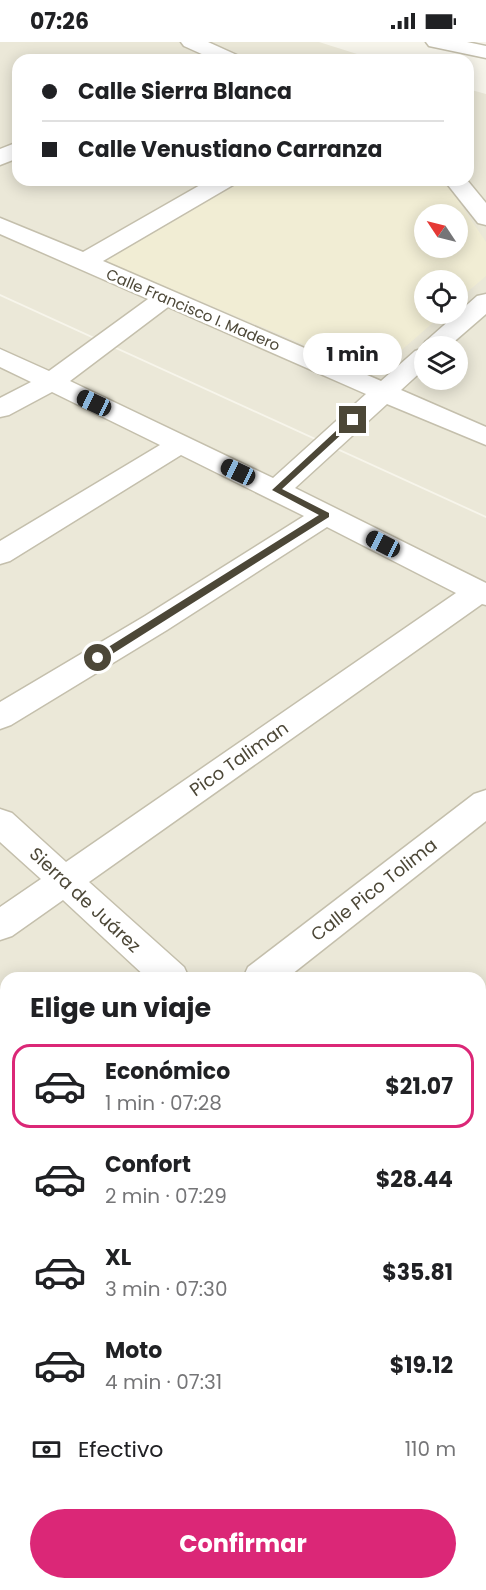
<!DOCTYPE html>
<html lang="es">
<head>
<meta charset="utf-8">
<style>
  :root { --surface:#fff; --page:#f2f2f2; --text:#202124; --muted:#757577; --line:#e0e0e0; --accent:#db2777 }
  body { margin:0; font-family:Poppins,sans-serif; background:var(--page); color:var(--text); height:100vh; display:flex; flex-direction:column; font-size:22px; white-space:nowrap }
  * { box-sizing:border-box; margin:0 }
  p { font-size:20px; color:var(--muted) }
  .icon { flex:none; width:33px; height:33px; fill:none; stroke:currentColor; stroke-width:2; stroke-linecap:round; stroke-linejoin:round }
  .map { position:relative; flex:1; overflow:hidden }
  .side { position:absolute; left:0px; top:930px; width:486px; height:618px; display:flex; flex-direction:column; background:var(--surface); border-radius:18px 18px 0 0; box-shadow:0 3px 15px #0003 }
  .side>* { flex:none }
  .guide { position:absolute; left:12px; top:12px; width:462px; height:132px; border-radius:18px; box-shadow:0 3px 15px #0003; display:grid; align-content:center; height:132px; padding:0 30px; background:var(--surface) }
  .needle { width:39px; rotate:305deg }
  .fabs { position:absolute; left:414px; top:162px; display:grid; gap:12px }
  .fabs a { display:grid; place-items:center; width:54px; height:54px; border-radius:50%; background:var(--surface); box-shadow:0 3px 15px #0003; font-size:30px }
  .end { position:absolute; width:27px; height:27px; margin:-14px; border:8px solid #4c4737; background:#fff; box-shadow:0 0 0 3px #fff }
  .from { border-radius:50% }
  .bubble { position:absolute; height:42px; border-radius:21px; background:var(--surface); box-shadow:0 3px 15px #0003; font-size:20px; font-weight:700; line-height:42px; text-align:center }
  .car { position:absolute; width:18px; height:36px; margin:-18px -9px; border-radius:8px; box-shadow:0 0 4px 2px #0007; background:linear-gradient(#222 24%,#8ab4d8 0 40%,#222 0 76%,#8ab4d8 0 86%,#222 0) }
  .guide b { display:flex; align-items:center; gap:21px; height:57px; font-size:22px }
  .guide b+b { border-top:2px solid var(--line) }
  .guide i { width:15px; height:15px; background:var(--text) }
  ul { padding:0; list-style:none }
  li { display:flex; align-items:center; gap:18px; height:84px; margin:0 12px 9px; padding:0 18px; border:3px solid transparent; border-radius:18px }
  li div { flex:1 }
  li b { display:block; font-size:22px }
  li em { font-style:normal; font-weight:700 }
  li.on { border-color:var(--accent) }
  li>.icon { width:54px; height:54px; stroke-width:1.5 }
  h2 { padding:0 30px; font-size:27px; line-height:72px }
  .pay { display:flex; align-items:center; gap:15px; height:66px; padding:0 30px; font-size:22px }
  .pay p { margin-inline-start:auto }
  .action { display:flex; gap:12px; margin-top:auto; padding:12px 30px }
  .action a { flex:1; height:69px; border-radius:36px; background:var(--accent); color:#fff; font-size:24px; font-weight:700; line-height:69px; text-align:center }
  .status { display:flex; justify-content:space-between; align-items:center; height:42px; padding:0 30px; background:var(--surface); direction:ltr }
  .status svg { height:16px; fill:currentColor }
  .map>svg:first-child { display:block }
  .residential { fill:#ebe8d8; fill-rule:evenodd }
  .education { fill:#f1edd4; fill-rule:evenodd }
  .building { fill:#dad3bf; stroke:#d5ccb1; stroke-width:1.5 }
  .lines { fill:none; stroke-linecap:round; stroke-linejoin:round }
  .minor-casing { stroke:#c4bfac; stroke-width:3 }
  .minor { fill:#fff; fill-rule:evenodd }
  .route { fill:#4c4737 }
  .labels { text-anchor:middle; stroke-width:5; stroke-linejoin:round; paint-order:stroke }
  .far-street-label { font-size:15px; fill:#4c4737; stroke:#fff }
  .street-label { font-size:18px; fill:#4c4737; stroke:#fff }
</style>
</head>
<body>
<div class="status"><b>07:26</b><svg viewBox="0 0 49 12"><path d="M0 12V9h3v3zM5 12V6h3v6zM10 12V3h3v9zM15 12V0h3v12zM26 1h20v11H26zM47 4h2v5h-2z"/></svg></div>
<div class="map">
<svg width="486" height="1548" viewBox="0 0 486 1548">
  <rect width="100%" height="100%" fill="#f7f5eb"/>
  <!-- residential -->
  <g class="residential">
    <path d="M0,0H319L376,18H18V138H468V47L486,52V474L0,252ZM424,172H458V206H424ZM424,238H458V272H424ZM424,304H458V338H424Z"/>
    <path d="M0,254L486,476V1548H0ZM6,936H480V1542H6Z"/>
  </g>
  <!-- education -->
  <g class="education">
    <path d="M245,138H444L486,200V234L458,258V238H424V272H443L374,332L105,219ZM424,172H458V206H424Z"/>
    <polygon points="480,1412 486,1419 486,1548 0,1548 0,1503 6,1498 6,1542 480,1542"/>
  </g>
  <!-- building -->
  <g class="building">
    <polygon points="480,1528 486,1534 486,1548 386,1548 391,1542 480,1542"/>
    <polygon points="194,1542 325,1542 321,1548 190,1548"/>
  </g>
  <g class="lines">
    <!-- minor casing -->
    <g class="minor-casing">
      <g id="minor">
        <polygon points="181,0 208,0 239,14 242,18 215,18 184,4"/>
        <polygon points="426,0 467,0 486,4 486,16 429,4"/>
        <polygon points="18,100 18,116 0,123 0,107"/>
        <path d="M209,138H236L233,143L103,219L381,339L415,309L424,306L422,304L426,299L477,254L486,252V272L449,304H424V327L401,348L486,385V403L387,362L295,446L486,541V563L482,562L89,840L184,925L189,936H147L63,858L12,894L0,898V865L41,837L0,800V767L12,771L66,820L456,551L327,485L167,588L11,683L0,687V660L145,574L304,474L181,413L10,519L0,522V499L160,403L52,350L9,373L0,375V356L31,340L0,325V307L49,329L148,257L0,192V176L83,210ZM168,265L366,352L273,436L70,339Z"/>
        <polygon points="444,138 467,138 486,161 486,183 478,181"/>
        <polygon points="486,748 486,779 287,936 243,936 248,925 474,752"/>
        <polygon points="486,1004 486,1039 480,1041 480,1006"/>
        <polygon points="6,1119 6,1158 0,1160 0,1121"/>
        <polygon points="480,1319 486,1321 486,1367 480,1365"/>
        <polygon points="6,1430 6,1478 0,1480 0,1432"/>
      </g>
    </g>
    <!-- minor -->
    <use href="#minor" class="minor"/>
  </g>
  <!-- route -->
  <polygon class="route" points="350,376 357,378 282,447 329,471 329,475 101,619 94,619 94,614 319,473 272,448"/>
  <g class="labels">
    <!-- far-street labels -->
    <g class="far-street-label">
      <text transform="translate(193 268) rotate(23)" y="5">Calle Francisco I. Madero</text>
    </g>
    <!-- street labels -->
    <g class="street-label">
      <text transform="translate(239 717) rotate(-35)" y="6">Pico Taliman</text>
      <text transform="translate(374 848) rotate(-38)" y="6">Calle Pico Tolima</text>
      <text transform="translate(85 858) rotate(43)" y="6">Sierra de Juárez</text>
    </g>
  </g>
</svg>
<div class="fabs">
<a><svg class="needle" viewBox="-14 -14 28 28"><path d="M0-13l5 13h-10z" fill="#e53935"/><path d="M0 13l5-13h-10z" fill="#757577"/></svg></a>
<a><svg class="icon" aria-label="locate" viewBox="0 0 24 24"><circle cx="12" cy="12" r="6"/><path d="M12 2v4M12 18v4M2 12h4M18 12h4"/></svg></a>
<a><svg class="icon" aria-label="layers" viewBox="0 0 24 24"><path d="M12 4l9 5-9 5-9-5zM3 14l9 5 9-5"/></svg></a>
</div>
<i class="end from" style="left:98px;top:616px"></i>
<i class="end" style="left:353px;top:378px"></i>
<div class="bubble" style="left:303px;top:291px;width:99px">1 min</div>
<i class="car" style="left:94px;top:361px;rotate:295deg"></i>
<i class="car" style="left:238px;top:430px;rotate:295deg"></i>
<i class="car" style="left:383px;top:502px;rotate:297deg"></i>
<div class="guide">
<b><i class="from"></i>Calle Sierra Blanca</b>
<b><i></i>Calle Venustiano Carranza</b>
</div>
<section class="side">
<h2>Elige un viaje</h2>
<ul>
<li class="on"><svg class="icon" aria-label="car" viewBox="0 0 24 24"><path d="M5 17H2v-5l4-1 3-4h7l3 4 3 1v5h-3M9 17h6M6 11h13"/><circle cx="7" cy="17" r="2"/><circle cx="17" cy="17" r="2"/></svg><div><b>Económico</b><p>1 min · 07:28</p></div><em>$21.07</em></li>
<li><svg class="icon" aria-label="car" viewBox="0 0 24 24"><path d="M5 17H2v-5l4-1 3-4h7l3 4 3 1v5h-3M9 17h6M6 11h13"/><circle cx="7" cy="17" r="2"/><circle cx="17" cy="17" r="2"/></svg><div><b>Confort</b><p>2 min · 07:29</p></div><em>$28.44</em></li>
<li><svg class="icon" aria-label="car" viewBox="0 0 24 24"><path d="M5 17H2v-5l4-1 3-4h7l3 4 3 1v5h-3M9 17h6M6 11h13"/><circle cx="7" cy="17" r="2"/><circle cx="17" cy="17" r="2"/></svg><div><b>XL</b><p>3 min · 07:30</p></div><em>$35.81</em></li>
<li><svg class="icon" aria-label="car" viewBox="0 0 24 24"><path d="M5 17H2v-5l4-1 3-4h7l3 4 3 1v5h-3M9 17h6M6 11h13"/><circle cx="7" cy="17" r="2"/><circle cx="17" cy="17" r="2"/></svg><div><b>Moto</b><p>4 min · 07:31</p></div><em>$19.12</em></li>
</ul>
<div class="pay"><svg class="icon" aria-label="cash" viewBox="0 0 24 24"><path d="M3 7h18v10H3z"/><circle cx="12" cy="12" r="2"/></svg>Efectivo<p>110 m</p></div>
<div class="action"><a>Confirmar</a></div>
</section>
</div>
</body>
</html>
